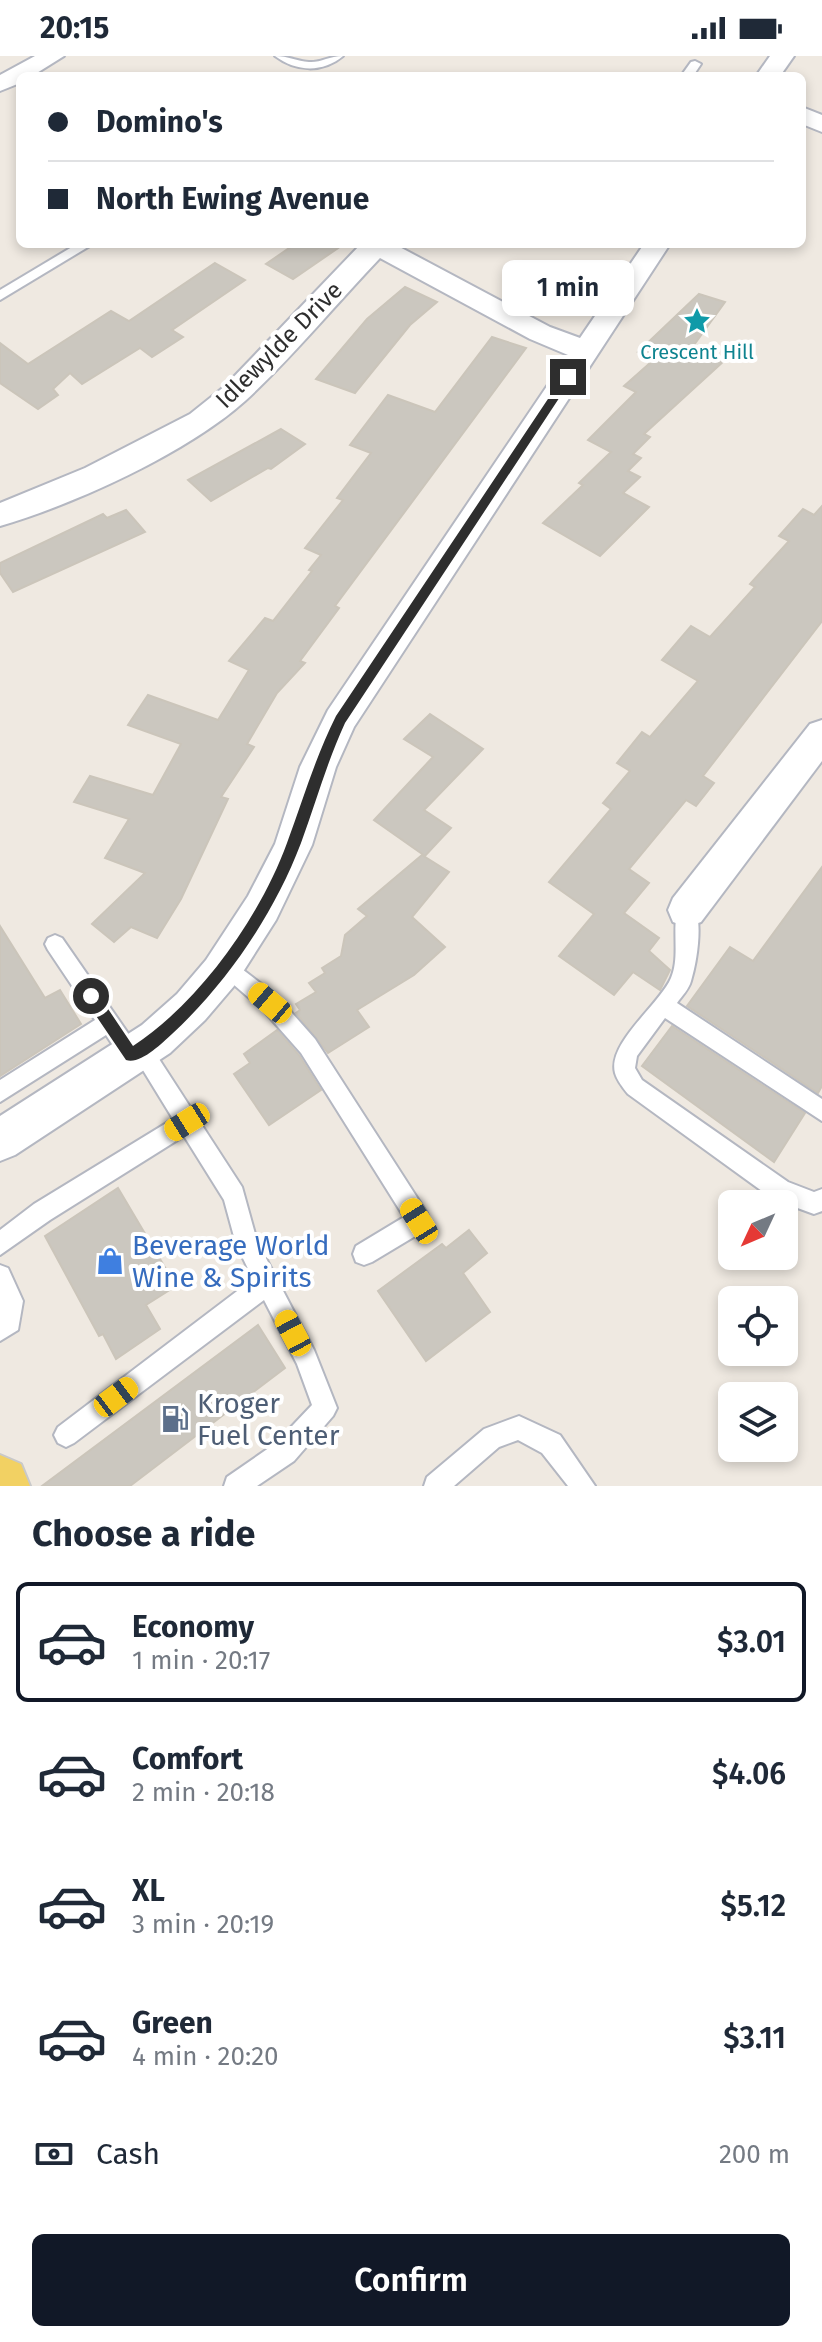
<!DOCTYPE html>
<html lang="en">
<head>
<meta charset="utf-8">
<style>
  :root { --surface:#fff; --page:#f2f2f3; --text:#1f2937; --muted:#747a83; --line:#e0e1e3; --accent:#111827 }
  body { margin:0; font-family:"Fira Sans",sans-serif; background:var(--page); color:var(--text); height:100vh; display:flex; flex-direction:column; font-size:30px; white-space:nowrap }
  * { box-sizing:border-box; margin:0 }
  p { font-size:26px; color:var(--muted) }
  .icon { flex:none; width:44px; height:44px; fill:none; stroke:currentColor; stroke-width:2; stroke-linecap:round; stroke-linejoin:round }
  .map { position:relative; height:1430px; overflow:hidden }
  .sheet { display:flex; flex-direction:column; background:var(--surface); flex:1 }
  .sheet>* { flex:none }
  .guide { position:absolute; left:16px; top:16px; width:790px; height:176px; border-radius:12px; box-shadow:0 4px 12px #0003; display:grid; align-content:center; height:176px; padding:0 32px; background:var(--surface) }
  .needle { width:52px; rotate:226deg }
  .fabs { position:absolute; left:718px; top:1134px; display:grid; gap:16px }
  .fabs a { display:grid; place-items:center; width:80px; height:80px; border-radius:12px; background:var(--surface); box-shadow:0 4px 12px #0003; font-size:40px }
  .end { position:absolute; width:36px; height:36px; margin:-18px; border:10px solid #2e2e2e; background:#fff; box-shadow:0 0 0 4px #fff }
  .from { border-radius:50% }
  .bubble { position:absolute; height:56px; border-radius:12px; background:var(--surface); box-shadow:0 4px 12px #0003; font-size:26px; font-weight:600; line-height:56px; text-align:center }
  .car { position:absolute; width:24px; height:48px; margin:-24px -12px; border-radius:10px; box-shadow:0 0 6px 2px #0007; background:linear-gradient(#f5c518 24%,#345 0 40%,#f5c518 0 76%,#345 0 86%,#f5c518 0) }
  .guide b { display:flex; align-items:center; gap:28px; height:76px; font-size:30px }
  .guide b+b { border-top:2px solid var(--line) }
  .guide i { width:20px; height:20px; background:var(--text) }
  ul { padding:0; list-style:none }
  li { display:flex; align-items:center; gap:24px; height:120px; margin:0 16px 12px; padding:0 16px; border:4px solid transparent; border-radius:12px }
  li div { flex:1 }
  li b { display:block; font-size:30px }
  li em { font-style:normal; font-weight:600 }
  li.active { border-color:var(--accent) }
  li>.icon { width:72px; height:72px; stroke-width:1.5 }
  h2 { padding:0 32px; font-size:36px; line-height:96px }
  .pay { display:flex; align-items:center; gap:20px; height:88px; padding:0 32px; font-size:30px }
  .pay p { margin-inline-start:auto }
  .primary-button { display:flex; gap:16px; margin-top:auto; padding:16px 32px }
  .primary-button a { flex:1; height:92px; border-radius:12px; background:var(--accent); color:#fff; font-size:32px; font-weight:600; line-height:92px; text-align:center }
  .status { display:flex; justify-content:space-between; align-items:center; height:56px; padding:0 40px; background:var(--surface); direction:ltr }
  .status svg { height:22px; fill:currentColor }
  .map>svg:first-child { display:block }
  .building { fill:#cbc7bf; stroke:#cbc5ba; stroke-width:2 }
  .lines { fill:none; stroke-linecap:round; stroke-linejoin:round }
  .lane-casing { stroke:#b4b7c1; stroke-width:4 }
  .street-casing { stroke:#b4b7c1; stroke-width:4 }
  .primary-casing { stroke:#c9c9c9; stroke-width:4 }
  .lane { fill:#fff; fill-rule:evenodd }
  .street { fill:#fff; fill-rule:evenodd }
  .primary { fill:#f2d163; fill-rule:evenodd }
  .route { fill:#2e2e2e }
  .labels { text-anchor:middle; stroke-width:8; stroke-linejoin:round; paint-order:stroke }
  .far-culture-label { font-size:20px; fill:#0d838f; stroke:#fff }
  .street-label { font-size:24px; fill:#2e2e2e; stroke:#fff }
  .near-shop-label { font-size:28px; fill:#366cbe; stroke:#fff; text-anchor:start }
  .near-service-label { font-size:28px; fill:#4e5e75; stroke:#fff; text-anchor:start }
</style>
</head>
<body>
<div class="status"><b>20:15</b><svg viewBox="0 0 49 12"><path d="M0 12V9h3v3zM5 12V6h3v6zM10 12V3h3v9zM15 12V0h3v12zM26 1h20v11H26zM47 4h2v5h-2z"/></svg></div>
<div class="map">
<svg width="822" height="1430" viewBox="0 0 822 1430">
  <rect width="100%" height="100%" fill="#efe9e1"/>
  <!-- building -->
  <g class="building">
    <polygon points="295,188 344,188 293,223 266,208"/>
    <polygon points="215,207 245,224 172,274 183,281 152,301 140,292 82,328 70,317 53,333 58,339 38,353 0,327 0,287 28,308 111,255 129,265"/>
    <polygon points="405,231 437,246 410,269 355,337 316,323 367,263"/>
    <polygon points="699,238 725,246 694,289 725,304 644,378 650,381 633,398 641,402 628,415 640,421 623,437 649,451 600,500 543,467 583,429 579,427 611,396 588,384 636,336 624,330 650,307 644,304 648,301 638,296"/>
    <polygon points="492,281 526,292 335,550 339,552 300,605 305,607 277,637 247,688 254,691 221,741 228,743 181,843 157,882 131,871 114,886 92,868 145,817 105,802 129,763 74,746 90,720 153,739 181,688 128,669 148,639 218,664 249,614 229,605 265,562 273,565 312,515 309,514 321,499 305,492 343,444 337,442 371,397 350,389 388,339 435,356"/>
    <polygon points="281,373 305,388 271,413 268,412 211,445 188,424"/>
    <polygon points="822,450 822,565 703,720 714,727 696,750 686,744 629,813 649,827 624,857 659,882 649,895 670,914 660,934 633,916 614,939 559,900 594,858 549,826 611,753 603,747 630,715 617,707 642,676 650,681 698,625 662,604 691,570 710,581 755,531 750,528 789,485 779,480 803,453 814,459"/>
    <polygon points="126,454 145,476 13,536 0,517 0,507 103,458 107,462"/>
    <polygon points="430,658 483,693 424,754 451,772 425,800 374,764 433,701 404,683"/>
    <polygon points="422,799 449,816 412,861 445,891 414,919 357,954 369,971 328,997 296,957 300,954 296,948 316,936 309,927 325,917 322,912 341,900 345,879 367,860 358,853"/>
    <polygon points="822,811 822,1030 818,1037 687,950 730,891 753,905"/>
    <polygon points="0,870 45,942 60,934 81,968 0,1020"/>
    <polygon points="672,970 805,1057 774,1106 642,1010"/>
    <polygon points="277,974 299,999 321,1034 269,1069 234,1018 250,1007 244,998"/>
    <polygon points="118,1132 176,1230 146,1249 160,1273 116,1303 103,1278 99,1280 45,1180"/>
    <polygon points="469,1174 487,1197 463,1217 490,1256 426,1305 378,1235 442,1188 446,1192"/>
    <polygon points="258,1269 285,1312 130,1430 42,1430"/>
  </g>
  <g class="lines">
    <!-- lane casing -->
    <g class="lane-casing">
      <g id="lane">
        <path d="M275,0C288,0 297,5 309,6C320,7 329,0 343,0C323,17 296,16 275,0Z"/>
        <polygon points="695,5 701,8 693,20 681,20 691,6"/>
        <polygon points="77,188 93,188 0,244 0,234"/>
        <path d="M687,845L694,848C703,867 697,905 691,925C689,933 682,940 677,947L822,1043V1065L665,962L637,1000L635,1012L642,1024L788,1126L814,1136L822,1133V1155L814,1158L773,1143L628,1038C623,1032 617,1024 615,1017C607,987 660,948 671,922C681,899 670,869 680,848Z"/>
        <polygon points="55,879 62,882 134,986 141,983 148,986 242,1131 257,1185 314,1294 337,1352 333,1360 294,1405 257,1430 224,1430 227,1421 276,1387 312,1349 297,1308 264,1244 74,1387 66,1391 58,1387 54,1379 58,1371 253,1223 236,1188 224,1144 184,1080 50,1164 0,1199 0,1174 34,1148 173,1063 138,1006 131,1009 124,1006 106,979 0,1046 0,1024 95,964 48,894 45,888 48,882"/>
        <polygon points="225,900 277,940 315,983 427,1157 430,1165 427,1173 372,1206 364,1209 356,1206 353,1198 356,1190 404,1161 301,997 263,954 218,915 215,909 218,903"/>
        <polygon points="0,1209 8,1212 23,1245 18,1274 0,1285"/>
        <polygon points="519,1360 560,1379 595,1430 568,1430 542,1397 518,1384 499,1391 454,1430 424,1430 427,1421 484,1373"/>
      </g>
    </g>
    <!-- street casing -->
    <g class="street-casing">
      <g id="street">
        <polygon points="35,0 64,0 32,20 20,20 20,27 0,35 0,19"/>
        <polygon points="770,0 794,0 780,20 756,20"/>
        <polygon points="802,51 822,59 822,76 802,68"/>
        <path d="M361,188H394L550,271L580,282L644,188H670L354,671L336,711L312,789L276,864L234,930L205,964L170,997L15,1099L0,1105V1060L142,969L177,938L206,904L248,840L275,788L300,711L328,654L568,299L530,283L380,202C335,249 293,301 245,345C187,397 75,448 0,470V447L85,412L190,358L225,330Z"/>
        <polygon points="822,664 822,705 701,866 687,871 673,866 668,854 673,842 810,668"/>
      </g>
    </g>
    <!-- primary casing -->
    <g class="primary-casing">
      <polygon id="primary" points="0,1399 21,1408 30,1430 0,1430"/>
    </g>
    <!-- lane -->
    <use href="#lane" class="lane"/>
    <!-- street -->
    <use href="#street" class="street"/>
    <!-- primary -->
    <use href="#primary" class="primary"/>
  </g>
  <!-- route -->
  <path class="route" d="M564,319L573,321L345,667C327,706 316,746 301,787C274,858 227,927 172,978C161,988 140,1009 126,1004L86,945V935H96L133,990C200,946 260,861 287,787C303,744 315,702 336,660Z"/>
  <!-- icons -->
  <defs>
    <g id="sight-bare" transform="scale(2.16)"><path d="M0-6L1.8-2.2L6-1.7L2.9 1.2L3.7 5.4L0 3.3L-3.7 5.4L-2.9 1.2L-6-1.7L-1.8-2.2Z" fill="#0f9aa8" stroke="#fff" stroke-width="2.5" paint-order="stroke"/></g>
    <g id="shop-bare" transform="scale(2.16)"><path d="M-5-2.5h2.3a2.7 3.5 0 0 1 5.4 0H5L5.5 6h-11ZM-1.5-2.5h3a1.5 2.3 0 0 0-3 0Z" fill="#3f7fe0" stroke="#fff" stroke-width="2.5" paint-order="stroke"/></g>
    <g id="fuel-bare" transform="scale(2.16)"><path d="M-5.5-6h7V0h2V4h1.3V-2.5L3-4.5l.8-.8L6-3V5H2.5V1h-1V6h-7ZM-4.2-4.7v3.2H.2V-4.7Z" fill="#5c6f8a" stroke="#fff" stroke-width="2.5" paint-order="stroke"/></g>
  </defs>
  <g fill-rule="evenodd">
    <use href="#sight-bare" x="697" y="265"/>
    <use href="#shop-bare" x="110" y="1205"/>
    <use href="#fuel-bare" x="175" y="1363"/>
  </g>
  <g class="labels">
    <!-- far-culture labels -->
    <g class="far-culture-label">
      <text x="697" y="303">Crescent Hill</text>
    </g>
    <!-- street labels -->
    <g class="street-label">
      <text transform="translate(279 289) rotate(-45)" y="8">Idlewylde Drive</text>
    </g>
    <!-- near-shop labels -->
    <g class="near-shop-label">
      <text x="132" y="1199">Beverage World<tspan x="132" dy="32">Wine &amp; Spirits</tspan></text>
    </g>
    <!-- near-service labels -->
    <g class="near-service-label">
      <text x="197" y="1357">Kroger<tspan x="197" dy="32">Fuel Center</tspan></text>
    </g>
  </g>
</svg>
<div class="fabs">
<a><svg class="needle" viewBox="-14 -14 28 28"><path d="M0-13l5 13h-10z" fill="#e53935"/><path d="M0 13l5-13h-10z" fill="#747a83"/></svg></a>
<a><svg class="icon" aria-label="locate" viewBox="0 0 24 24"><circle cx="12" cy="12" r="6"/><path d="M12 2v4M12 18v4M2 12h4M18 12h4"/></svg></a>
<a><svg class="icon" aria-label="layers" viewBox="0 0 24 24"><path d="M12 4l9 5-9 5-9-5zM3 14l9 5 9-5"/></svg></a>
</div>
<i class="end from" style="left:91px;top:940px"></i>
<i class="end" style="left:568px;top:321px"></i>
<div class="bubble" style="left:502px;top:204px;width:132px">1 min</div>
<i class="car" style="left:270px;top:947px;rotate:310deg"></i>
<i class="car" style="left:187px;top:1066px;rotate:238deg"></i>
<i class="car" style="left:419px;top:1165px;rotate:328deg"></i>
<i class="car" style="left:293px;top:1277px;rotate:332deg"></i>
<i class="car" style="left:116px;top:1341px;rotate:53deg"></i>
<div class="guide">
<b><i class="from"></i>Domino's</b>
<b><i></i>North Ewing Avenue</b>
</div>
</div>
<section class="sheet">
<h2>Choose a ride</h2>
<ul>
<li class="active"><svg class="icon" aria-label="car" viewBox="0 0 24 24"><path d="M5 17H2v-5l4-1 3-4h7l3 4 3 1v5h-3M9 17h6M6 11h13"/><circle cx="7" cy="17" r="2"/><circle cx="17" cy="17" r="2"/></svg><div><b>Economy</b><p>1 min · 20:17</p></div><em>$3.01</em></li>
<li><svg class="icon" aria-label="car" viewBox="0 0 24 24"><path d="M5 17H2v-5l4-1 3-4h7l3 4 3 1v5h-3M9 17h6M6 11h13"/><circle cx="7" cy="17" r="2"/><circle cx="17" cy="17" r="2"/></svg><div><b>Comfort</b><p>2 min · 20:18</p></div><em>$4.06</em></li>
<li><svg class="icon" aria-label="car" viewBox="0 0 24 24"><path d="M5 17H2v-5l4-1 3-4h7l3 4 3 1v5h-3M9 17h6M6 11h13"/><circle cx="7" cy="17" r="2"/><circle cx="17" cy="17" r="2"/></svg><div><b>XL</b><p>3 min · 20:19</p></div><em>$5.12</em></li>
<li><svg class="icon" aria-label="car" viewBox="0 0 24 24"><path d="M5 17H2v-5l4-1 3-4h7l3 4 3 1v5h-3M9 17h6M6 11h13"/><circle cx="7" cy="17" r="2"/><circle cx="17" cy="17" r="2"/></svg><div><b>Green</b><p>4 min · 20:20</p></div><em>$3.11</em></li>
</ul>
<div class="pay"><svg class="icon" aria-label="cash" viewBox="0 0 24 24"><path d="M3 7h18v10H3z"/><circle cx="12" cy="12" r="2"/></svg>Cash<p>200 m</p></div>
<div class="primary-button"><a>Confirm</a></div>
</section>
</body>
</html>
